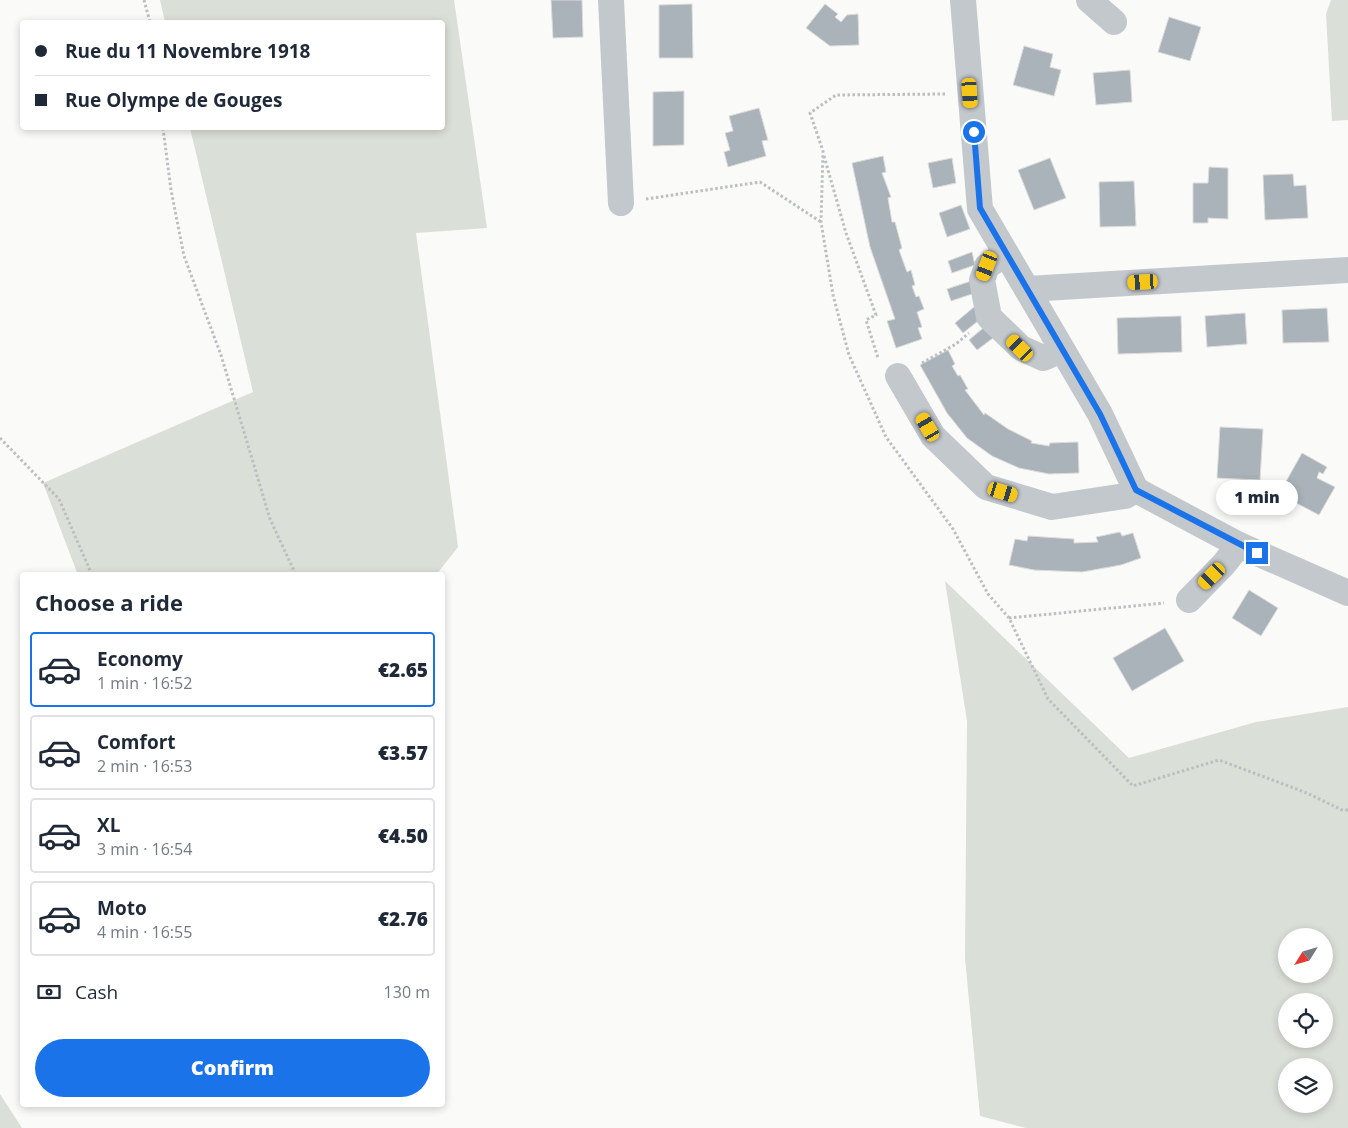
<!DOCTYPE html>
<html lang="en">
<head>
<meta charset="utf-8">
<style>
  :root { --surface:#fff; --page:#f6f6f7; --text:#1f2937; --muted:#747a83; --line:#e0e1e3; --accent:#1a73e8 }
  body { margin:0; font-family:"Open Sans",sans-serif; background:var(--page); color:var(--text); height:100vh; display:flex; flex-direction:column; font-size:19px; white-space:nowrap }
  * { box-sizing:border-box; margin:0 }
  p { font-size:16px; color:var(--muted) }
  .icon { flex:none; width:28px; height:28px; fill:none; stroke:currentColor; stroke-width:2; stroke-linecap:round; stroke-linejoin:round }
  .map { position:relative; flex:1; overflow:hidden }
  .panel { position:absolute; left:20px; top:572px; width:425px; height:535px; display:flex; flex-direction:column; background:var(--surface); border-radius:5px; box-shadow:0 2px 8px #0003 }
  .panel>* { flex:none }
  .hud { position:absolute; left:20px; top:20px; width:425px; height:110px; border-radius:5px; box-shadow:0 2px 8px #0003; display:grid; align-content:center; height:110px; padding:0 15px; background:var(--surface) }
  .needle { width:32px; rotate:233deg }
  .tools { position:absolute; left:1278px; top:928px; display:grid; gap:10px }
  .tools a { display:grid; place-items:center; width:55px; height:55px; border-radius:50%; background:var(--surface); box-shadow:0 2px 8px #0003; font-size:25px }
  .end { position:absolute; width:22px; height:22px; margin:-11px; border:6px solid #1a73e8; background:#fff; box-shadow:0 0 0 2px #fff }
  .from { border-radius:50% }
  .bubble { position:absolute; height:35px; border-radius:18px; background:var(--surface); box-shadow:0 2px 8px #0003; font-size:16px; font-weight:800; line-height:35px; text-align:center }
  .car { position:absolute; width:15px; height:30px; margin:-15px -8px; border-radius:6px; box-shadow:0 0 4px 1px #0007; background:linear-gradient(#f5c518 24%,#345 0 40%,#f5c518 0 76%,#345 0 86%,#f5c518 0) }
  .hud b { display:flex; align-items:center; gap:18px; height:48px; font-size:19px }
  .hud b+b { border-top:1px solid var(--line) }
  .hud i { width:12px; height:12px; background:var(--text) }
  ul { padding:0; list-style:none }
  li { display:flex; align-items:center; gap:15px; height:75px; margin:0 10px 8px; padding:0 5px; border:2px solid var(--line); border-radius:5px }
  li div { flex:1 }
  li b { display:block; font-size:19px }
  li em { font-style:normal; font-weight:800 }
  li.active { border-color:var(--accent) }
  li>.icon { width:45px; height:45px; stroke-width:1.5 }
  h2 { padding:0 15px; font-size:22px; line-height:60px }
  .pay { display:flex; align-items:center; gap:12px; height:55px; padding:0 15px; font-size:19px }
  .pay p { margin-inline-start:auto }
  .cta { display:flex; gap:10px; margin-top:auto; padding:10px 15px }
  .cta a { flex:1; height:58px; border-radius:30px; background:var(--accent); color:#fff; font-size:20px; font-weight:800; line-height:58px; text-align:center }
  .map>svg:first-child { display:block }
  .green { fill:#dadfd7; fill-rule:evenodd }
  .building { fill:#aab3b9; stroke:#dcdcda }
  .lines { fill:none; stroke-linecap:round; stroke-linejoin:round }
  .path { stroke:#bbbfc2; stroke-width:3; stroke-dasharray:2.5 2.5; stroke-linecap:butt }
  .minor { stroke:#c3c8cc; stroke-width:26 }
  .route { stroke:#1a73e8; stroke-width:6 }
</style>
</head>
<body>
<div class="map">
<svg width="1348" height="1128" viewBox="0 0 1348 1128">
  <rect width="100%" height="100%" fill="#fafaf8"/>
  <!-- green -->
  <g class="green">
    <polygon points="160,0 454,0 487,228 416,233 458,547 436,575 78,575 43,483 253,392 190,128 442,128 442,22 165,22"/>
    <polygon points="1331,0 1348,0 1348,120 1332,121 1326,14"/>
    <path d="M945,581L1129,758L1256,722L1348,707V1128H1026L980,1116L965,958L967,721ZM1324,936V974H1286V936ZM1286,1001H1324V1039H1286ZM1286,1066H1324V1104H1286Z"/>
    <polygon points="0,1094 22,1128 0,1128"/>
  </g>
  <!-- building -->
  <g class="building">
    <polygon points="551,0 582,0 583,37 553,38"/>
    <polygon points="692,4 693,58 659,58 659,5"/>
    <polygon points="825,4 838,14 835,17 841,22 847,15 858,14 859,45 830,46 806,28"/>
    <polygon points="1169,17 1201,27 1190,61 1158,52"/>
    <polygon points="1024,46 1053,54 1050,67 1061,70 1054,96 1013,85"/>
    <polygon points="1130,70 1132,102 1096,105 1093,73"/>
    <polygon points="684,91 684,145 653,146 653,92"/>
    <polygon points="759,108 768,140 762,141 766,156 728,167 724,152 730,150 725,133 733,131 729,116"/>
    <polygon points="883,156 886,172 882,173 891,197 888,198 892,222 895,222 902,248 899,250 907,272 911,270 915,285 912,286 916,297 919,296 924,309 917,312 922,327 918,328 922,339 896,348 887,321 895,319 870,247 852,163"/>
    <polygon points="952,158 956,183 933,188 928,163"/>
    <polygon points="1050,158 1066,198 1034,210 1018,170"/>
    <polygon points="1209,167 1228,168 1228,219 1208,218 1208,223 1193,223 1193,183 1208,183"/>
    <polygon points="1293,174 1294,186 1306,185 1308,218 1265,220 1263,175"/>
    <polygon points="1134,181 1136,226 1100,227 1099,182"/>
    <polygon points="961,205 970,229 947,237 939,213"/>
    <polygon points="972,252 975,265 952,273 948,261"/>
    <polygon points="971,281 975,293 951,301 947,289"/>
    <polygon points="974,307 983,317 963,333 955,323"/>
    <polygon points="1327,308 1329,342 1283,343 1282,310"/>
    <polygon points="1245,313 1247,344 1207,347 1205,316"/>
    <polygon points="1181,316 1182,352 1118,354 1117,318"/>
    <polygon points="988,324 997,335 977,350 969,340"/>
    <polygon points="948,350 955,364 952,366 958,376 960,375 968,389 965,390 984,415 985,413 1008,429 1032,441 1031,443 1049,446 1050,443 1078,442 1079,473 1049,474 1019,468 992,456 967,438 947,413 920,365"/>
    <polygon points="1220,427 1263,429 1260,480 1217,478"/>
    <polygon points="1302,453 1327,467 1323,474 1319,472 1317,478 1335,487 1319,515 1279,494"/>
    <polygon points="1120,532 1122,536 1133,533 1141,558 1121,565 1082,572 1034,570 1009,565 1015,539 1027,541 1028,536 1074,539 1074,543 1098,542 1096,537"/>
    <polygon points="1249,590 1278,608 1261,636 1232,618"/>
    <polygon points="1165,628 1184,661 1132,691 1113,658"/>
  </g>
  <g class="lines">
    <!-- path -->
    <g class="path">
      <polyline points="144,0 150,22"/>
      <polyline points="945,94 836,95 810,113 823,151 821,222 833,295 849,355 886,437 953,529 988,594 1009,618 1048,699 1133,786 1219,760 1307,793 1342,810 1348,810"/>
      <polyline points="163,128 171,190 184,256 221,355 270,519 296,575"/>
      <polyline points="824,156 846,233 876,315 866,320 878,358"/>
      <polyline points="646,199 760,182 821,222"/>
      <polyline points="922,363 956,344 969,333"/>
      <polyline points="0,438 59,499 92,575"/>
      <polyline points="1009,618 1164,603"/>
    </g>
    <!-- minor -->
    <g class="minor">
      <polyline points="611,0 621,203"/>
      <polyline points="1089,0 1114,22"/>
      <polyline points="1006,254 987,266 982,280 989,317 1021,348 1043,358 1062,350"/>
      <polyline points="1027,289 1348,270"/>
      <polyline points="898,376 933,436 986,487 1052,507 1125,496 1136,490 1100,414 980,209 963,0"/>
      <polyline points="1136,490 1239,545 1348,593"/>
      <polyline points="1189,600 1224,564 1239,545"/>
    </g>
  </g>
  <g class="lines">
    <!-- route -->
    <polyline class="route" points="974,132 980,208 1100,414 1136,490 1257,553"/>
  </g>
</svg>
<div class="tools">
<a><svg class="needle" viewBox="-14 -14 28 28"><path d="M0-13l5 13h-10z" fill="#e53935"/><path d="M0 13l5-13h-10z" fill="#747a83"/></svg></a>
<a><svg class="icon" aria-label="locate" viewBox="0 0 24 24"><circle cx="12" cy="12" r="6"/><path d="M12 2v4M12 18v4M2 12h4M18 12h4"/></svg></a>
<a><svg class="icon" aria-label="layers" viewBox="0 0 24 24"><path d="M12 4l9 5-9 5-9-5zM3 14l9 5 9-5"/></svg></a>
</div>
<i class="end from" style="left:974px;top:132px"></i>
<i class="end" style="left:1257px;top:553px"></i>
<div class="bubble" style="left:1216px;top:480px;width:82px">1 min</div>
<i class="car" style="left:970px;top:93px;rotate:176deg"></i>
<i class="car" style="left:987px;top:266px;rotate:201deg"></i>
<i class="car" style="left:1143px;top:282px;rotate:267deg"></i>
<i class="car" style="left:1020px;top:348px;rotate:315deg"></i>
<i class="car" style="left:928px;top:427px;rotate:330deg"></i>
<i class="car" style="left:1003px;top:492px;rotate:107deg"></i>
<i class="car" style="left:1212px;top:576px;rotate:225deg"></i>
<div class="hud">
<b><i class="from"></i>Rue du 11 Novembre 1918</b>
<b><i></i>Rue Olympe de Gouges</b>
</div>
<section class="panel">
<h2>Choose a ride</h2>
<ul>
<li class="active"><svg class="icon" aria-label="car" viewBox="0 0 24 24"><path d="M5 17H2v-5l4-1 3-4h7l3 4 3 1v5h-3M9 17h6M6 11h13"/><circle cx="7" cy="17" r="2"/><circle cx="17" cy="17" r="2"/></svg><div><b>Economy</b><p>1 min · 16:52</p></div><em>€2.65</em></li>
<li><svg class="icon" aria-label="car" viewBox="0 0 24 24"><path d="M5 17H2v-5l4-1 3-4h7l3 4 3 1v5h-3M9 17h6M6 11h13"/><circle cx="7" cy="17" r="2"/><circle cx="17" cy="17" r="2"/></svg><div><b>Comfort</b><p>2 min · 16:53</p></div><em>€3.57</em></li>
<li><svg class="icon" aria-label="car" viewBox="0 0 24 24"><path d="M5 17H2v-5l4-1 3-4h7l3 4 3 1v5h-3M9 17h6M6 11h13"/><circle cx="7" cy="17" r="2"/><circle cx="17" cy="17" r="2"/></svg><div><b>XL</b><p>3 min · 16:54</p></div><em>€4.50</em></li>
<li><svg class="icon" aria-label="car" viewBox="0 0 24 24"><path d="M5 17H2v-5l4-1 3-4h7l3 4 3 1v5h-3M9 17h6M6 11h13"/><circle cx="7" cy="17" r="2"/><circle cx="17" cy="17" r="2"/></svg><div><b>Moto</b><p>4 min · 16:55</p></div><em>€2.76</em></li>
</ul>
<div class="pay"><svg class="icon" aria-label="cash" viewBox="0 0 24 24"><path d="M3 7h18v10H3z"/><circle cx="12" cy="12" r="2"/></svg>Cash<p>130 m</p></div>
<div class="cta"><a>Confirm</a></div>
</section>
</div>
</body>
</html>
